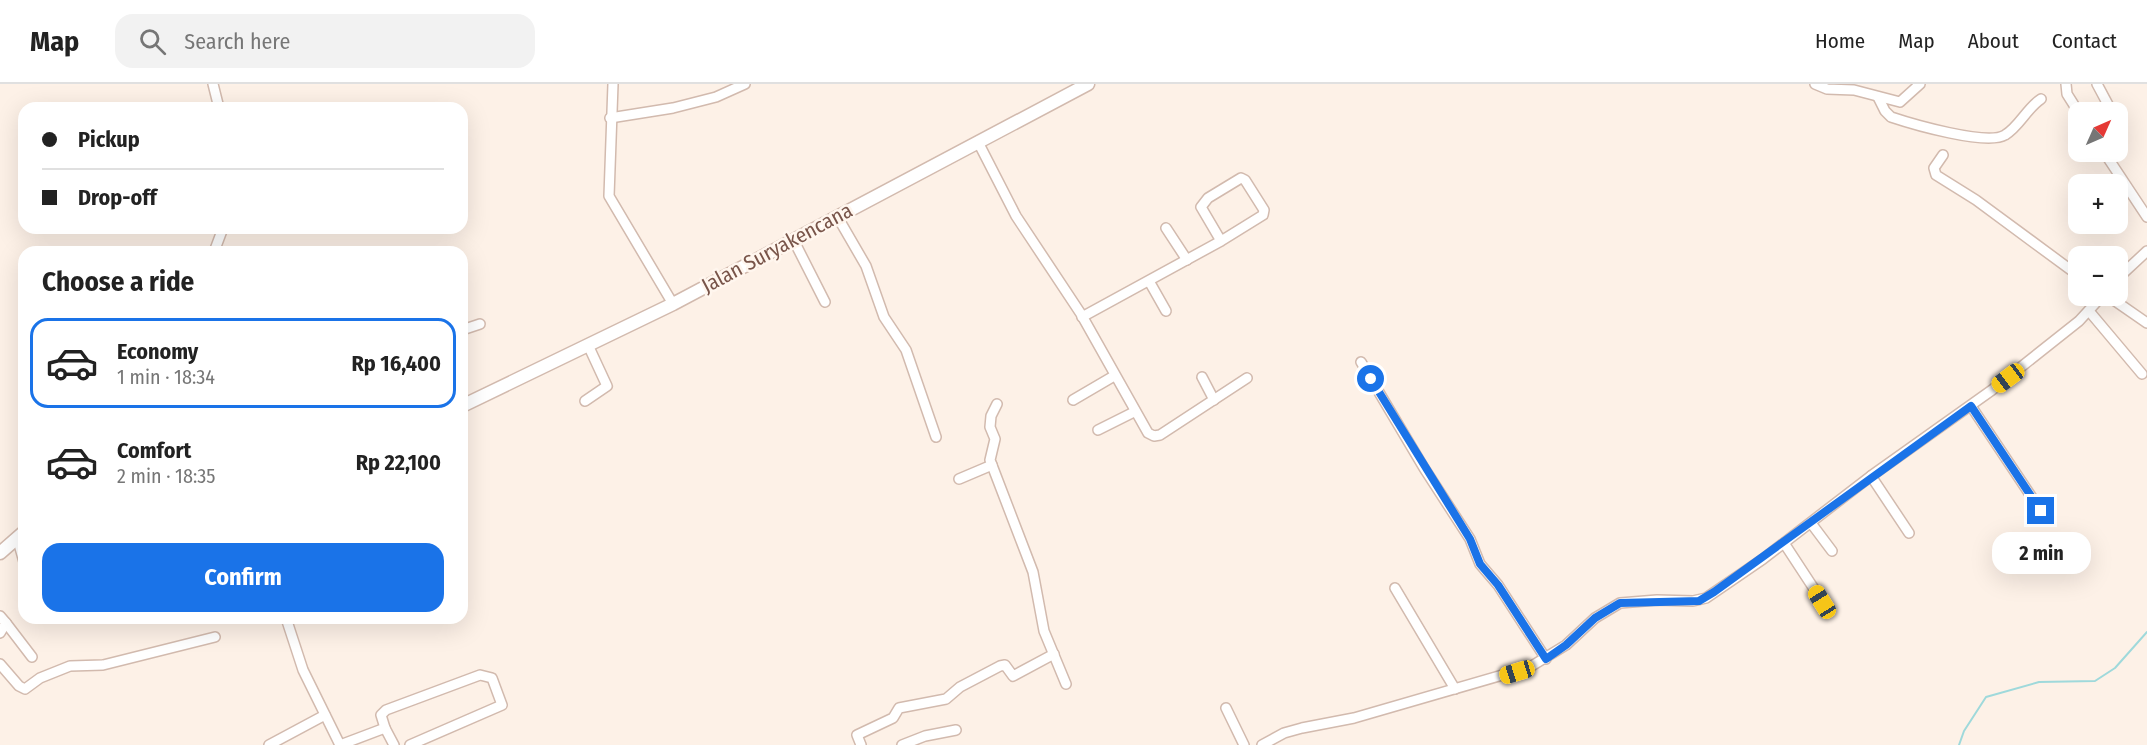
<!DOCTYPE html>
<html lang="en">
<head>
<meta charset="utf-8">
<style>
  :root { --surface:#fff; --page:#f2f2f2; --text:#222; --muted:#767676; --line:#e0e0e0; --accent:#1a73e8 }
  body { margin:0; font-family:"Fira Sans Condensed",sans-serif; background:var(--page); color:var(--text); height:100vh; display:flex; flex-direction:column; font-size:22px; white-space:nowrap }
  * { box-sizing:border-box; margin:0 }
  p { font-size:20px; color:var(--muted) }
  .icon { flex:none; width:33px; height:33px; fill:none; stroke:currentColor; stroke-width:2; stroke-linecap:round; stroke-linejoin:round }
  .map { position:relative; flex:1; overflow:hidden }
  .sheet { position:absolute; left:18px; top:162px; width:450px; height:378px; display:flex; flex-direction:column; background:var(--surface); border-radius:18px; box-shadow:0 6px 24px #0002 }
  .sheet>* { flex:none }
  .top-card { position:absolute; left:18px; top:18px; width:450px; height:132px; border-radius:18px; box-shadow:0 6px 24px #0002; display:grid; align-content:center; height:132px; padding:0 24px; background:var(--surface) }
  .needle { width:39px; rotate:45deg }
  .fabs { position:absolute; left:2068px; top:18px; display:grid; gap:12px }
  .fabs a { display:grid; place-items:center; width:60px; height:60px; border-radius:12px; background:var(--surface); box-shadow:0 6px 24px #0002; font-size:30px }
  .end { position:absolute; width:27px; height:27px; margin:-14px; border:8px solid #1a73e8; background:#fff; box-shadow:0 0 0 3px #fff }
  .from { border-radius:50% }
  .bubble { position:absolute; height:42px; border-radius:18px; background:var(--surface); box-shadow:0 6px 24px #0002; font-size:20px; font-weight:700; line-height:42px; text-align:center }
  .car { position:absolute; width:18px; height:36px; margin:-18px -9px; border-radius:8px; box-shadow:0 0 4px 2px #0007; background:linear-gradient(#f5c518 24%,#345 0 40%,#f5c518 0 76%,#345 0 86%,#f5c518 0) }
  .top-card b { display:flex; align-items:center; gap:21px; height:57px; font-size:22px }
  .top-card b+b { border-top:2px solid var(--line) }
  .top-card i { width:15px; height:15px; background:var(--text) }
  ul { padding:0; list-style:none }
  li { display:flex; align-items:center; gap:18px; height:90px; margin:0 12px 9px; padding:0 12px; border:3px solid transparent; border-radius:18px }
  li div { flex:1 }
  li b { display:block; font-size:22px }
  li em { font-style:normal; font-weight:700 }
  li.active { border-color:var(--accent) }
  li>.icon { width:54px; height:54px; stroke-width:1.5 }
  h2 { padding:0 24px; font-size:27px; line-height:72px }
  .cta { display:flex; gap:12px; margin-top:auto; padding:12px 24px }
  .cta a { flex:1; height:69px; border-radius:18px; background:var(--accent); color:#fff; font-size:24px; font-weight:700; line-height:69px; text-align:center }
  header { display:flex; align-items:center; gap:36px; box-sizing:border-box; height:84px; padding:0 30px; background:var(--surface); border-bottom:2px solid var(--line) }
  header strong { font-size:28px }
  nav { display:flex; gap:33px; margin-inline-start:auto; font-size:21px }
  .search { width:420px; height:54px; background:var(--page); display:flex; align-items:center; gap:15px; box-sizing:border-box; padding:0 21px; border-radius:18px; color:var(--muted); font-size:22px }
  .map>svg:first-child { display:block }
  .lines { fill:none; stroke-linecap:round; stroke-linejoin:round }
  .stream { stroke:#9fd9db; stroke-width:2 }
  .minor-casing { stroke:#d2baae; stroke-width:12 }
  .tertiary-casing { stroke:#d2baae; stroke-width:15 }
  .minor { stroke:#fff; stroke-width:9 }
  .tertiary { stroke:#fff; stroke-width:12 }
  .route { stroke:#1a73e8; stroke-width:8 }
  .labels { text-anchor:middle; stroke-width:5; stroke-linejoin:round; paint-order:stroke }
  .street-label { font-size:21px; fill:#785449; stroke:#fff6ee }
</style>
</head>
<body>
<header>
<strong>Map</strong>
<div class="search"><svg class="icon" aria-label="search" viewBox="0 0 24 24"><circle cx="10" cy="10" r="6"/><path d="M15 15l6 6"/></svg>Search here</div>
<nav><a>Home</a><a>Map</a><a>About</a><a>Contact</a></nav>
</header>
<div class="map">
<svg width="2147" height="661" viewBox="0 0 2147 661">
  <rect width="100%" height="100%" fill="#fdf1e7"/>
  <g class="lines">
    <!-- stream -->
    <polyline class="stream" points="1959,661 1964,647 1986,613 2039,598 2095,597 2115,584 2147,548"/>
    <!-- minor casing -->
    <g class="minor-casing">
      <g id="minor">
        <polyline points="213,0 219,24"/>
        <polyline points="613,0 609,112 673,220"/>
        <polyline points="1815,0 1827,5 1854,6 1900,18 1920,0"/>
        <polyline points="2066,0 2067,10 2079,29"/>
        <polyline points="2097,0 2112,28"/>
        <path d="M1878,13L1885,27L1891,33C1912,40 1987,62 2005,51C2019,43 2027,24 2041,15"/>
        <polyline points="610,34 673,24 716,13 745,0"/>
        <polyline points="978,58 1016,132 1081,230 1148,349 1154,352 1160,351 1247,294"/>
        <polyline points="2104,68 2147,133"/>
        <polyline points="1943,71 1934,84 1936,91 1976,116 2079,192"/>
        <polyline points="837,132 866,182 884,233 906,266 936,353"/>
        <polyline points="1166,144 1187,176"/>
        <polyline points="793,155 825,218"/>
        <polyline points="214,168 223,144"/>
        <polyline points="2118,194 2147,167"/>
        <polyline points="1149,197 1166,227"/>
        <polyline points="2108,212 2147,239"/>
        <polyline points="2089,227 2142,290"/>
        <polyline points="1082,233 1221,157 1263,131 1264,126 1245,96 1241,94 1208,114 1201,123 1221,157"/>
        <polyline points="462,246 480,240"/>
        <polyline points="1361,278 1424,384 1470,455 1480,480 1498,501 1546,575"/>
        <polyline points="1202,293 1214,316"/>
        <polyline points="1073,316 1114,292"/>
        <polyline points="585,317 607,302 588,261"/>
        <polyline points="997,320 991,332 990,343 995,355 990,376 1033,488 1044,547 1066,600"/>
        <polyline points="1971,322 2041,427"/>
        <polyline points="1098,346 1134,328"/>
        <polyline points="1871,392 1909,449"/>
        <polyline points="959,395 992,381"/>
        <polyline points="1811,439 1832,467"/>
        <polyline points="17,453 24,478"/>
        <polyline points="1784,459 1822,517"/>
        <polyline points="1395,504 1455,605"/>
        <polyline points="0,532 6,539 0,549"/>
        <polyline points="286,534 303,586 340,661"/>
        <polyline points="6,539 32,573"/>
        <polyline points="0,580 19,602 25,605 40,594 70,582 103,581 215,553"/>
        <polyline points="1226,624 1244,661"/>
        <polyline points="385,644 394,661"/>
        <polyline points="269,661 325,631"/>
        <polyline points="340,661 385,644 381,631 386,626 480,591 492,594 502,621 410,661"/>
        <polyline points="861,661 857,651 893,634 899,624 946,615 960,603 1000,582 1005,581 1013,592 1054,570"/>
        <polyline points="902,661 925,652 956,646"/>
        <polyline points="1262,661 1284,649 1302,644 1354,634 1530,583 1566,561 1595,534 1620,519 1657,516 1693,517 1706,514 1763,475 1871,392 1992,306 2079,237 2102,212"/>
      </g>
    </g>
    <!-- tertiary casing -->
    <g class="tertiary-casing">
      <g id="tertiary">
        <polyline points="462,322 673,220 1088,0"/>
        <polyline points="0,469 24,448"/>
      </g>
    </g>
    <!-- minor -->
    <use href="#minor" class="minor"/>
    <!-- tertiary -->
    <use href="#tertiary" class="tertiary"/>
  </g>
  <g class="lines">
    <!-- route -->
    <polyline class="route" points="1371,295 1470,455 1480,480 1498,501 1546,575 1566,561 1595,534 1620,519 1699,517 1714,508 1971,322 2041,427"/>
  </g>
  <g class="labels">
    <!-- street labels -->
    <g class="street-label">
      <text transform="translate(777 164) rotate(-28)" y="7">Jalan Suryakencana</text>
    </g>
  </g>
</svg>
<div class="fabs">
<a><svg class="needle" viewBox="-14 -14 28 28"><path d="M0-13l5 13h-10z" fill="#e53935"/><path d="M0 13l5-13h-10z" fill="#767676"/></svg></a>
<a>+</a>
<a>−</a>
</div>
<i class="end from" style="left:1371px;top:295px"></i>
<i class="end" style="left:2041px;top:427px"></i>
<div class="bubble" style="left:1992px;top:448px;width:99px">2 min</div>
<i class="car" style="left:2008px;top:294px;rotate:233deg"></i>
<i class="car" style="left:1822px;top:518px;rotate:328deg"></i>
<i class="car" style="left:1517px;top:588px;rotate:253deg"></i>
<div class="top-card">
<b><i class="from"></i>Pickup</b>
<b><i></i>Drop-off</b>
</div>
<section class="sheet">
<h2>Choose a ride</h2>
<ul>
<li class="active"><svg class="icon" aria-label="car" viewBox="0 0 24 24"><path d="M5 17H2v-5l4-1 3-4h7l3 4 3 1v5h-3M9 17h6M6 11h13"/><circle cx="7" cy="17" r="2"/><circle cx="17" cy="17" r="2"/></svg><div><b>Economy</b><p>1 min · 18:34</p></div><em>Rp 16,400</em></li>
<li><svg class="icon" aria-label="car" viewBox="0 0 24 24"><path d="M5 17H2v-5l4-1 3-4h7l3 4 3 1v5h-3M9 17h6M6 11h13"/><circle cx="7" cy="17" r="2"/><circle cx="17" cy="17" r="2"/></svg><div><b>Comfort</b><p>2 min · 18:35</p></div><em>Rp 22,100</em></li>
</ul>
<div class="cta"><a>Confirm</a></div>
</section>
</div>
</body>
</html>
